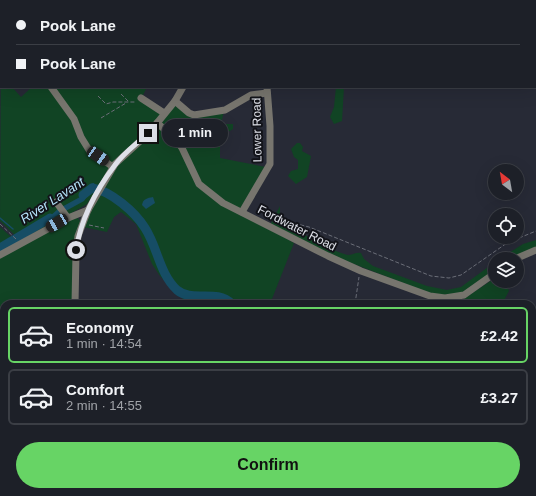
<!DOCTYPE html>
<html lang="en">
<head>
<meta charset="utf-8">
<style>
  :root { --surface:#1d2028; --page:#252830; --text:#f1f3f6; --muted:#a0a3a8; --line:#3b3e45; --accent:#67d465 }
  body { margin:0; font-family:Helvetica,sans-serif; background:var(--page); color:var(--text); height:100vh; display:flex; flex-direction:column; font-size:15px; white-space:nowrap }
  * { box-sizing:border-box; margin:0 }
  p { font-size:13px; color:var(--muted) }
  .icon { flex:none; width:22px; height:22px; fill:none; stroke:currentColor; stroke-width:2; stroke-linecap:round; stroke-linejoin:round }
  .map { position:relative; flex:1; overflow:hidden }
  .drawer { position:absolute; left:0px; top:300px; width:536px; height:196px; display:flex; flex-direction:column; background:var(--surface); border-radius:12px 12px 0 0; box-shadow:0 4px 16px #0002,0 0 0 1px var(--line) }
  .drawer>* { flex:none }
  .guide { position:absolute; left:0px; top:0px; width:536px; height:88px; box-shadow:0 4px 16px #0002,0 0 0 1px var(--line); display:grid; align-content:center; height:88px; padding:0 16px; background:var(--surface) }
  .needle { width:26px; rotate:329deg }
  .controls { position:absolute; left:488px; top:164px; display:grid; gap:8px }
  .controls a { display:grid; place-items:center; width:36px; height:36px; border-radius:50%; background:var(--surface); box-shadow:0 4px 16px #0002,0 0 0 1px var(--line); font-size:20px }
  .end { position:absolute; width:18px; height:18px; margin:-9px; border:5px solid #dee0e8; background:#111; box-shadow:0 0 0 2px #111 }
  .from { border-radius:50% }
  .bubble { position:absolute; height:28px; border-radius:14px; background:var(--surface); box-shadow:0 4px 16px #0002,0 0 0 1px var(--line); font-size:13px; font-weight:700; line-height:28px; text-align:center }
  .car { position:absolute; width:12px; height:24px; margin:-12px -6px; border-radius:5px; box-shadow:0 0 3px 1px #0007; background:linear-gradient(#222 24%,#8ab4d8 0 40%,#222 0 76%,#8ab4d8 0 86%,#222 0) }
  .guide b { display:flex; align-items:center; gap:14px; height:38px; font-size:15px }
  .guide b+b { border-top:1px solid var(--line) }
  .guide i { width:10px; height:10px; background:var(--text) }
  ul { padding:7px 0 0; list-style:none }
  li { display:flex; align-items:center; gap:12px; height:56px; margin:0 8px 6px; padding:0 8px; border:2px solid var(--line); border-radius:6px }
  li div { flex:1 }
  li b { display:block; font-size:15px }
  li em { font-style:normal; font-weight:700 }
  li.active { border-color:var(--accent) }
  li>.icon { width:36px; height:36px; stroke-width:1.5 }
  .primary-button { display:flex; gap:8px; margin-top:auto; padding:8px 16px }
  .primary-button a { flex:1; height:46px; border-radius:24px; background:var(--accent); color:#111; font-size:16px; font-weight:700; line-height:46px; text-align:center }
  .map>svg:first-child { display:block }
  .green { fill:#114424 }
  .water { fill:#164d65 }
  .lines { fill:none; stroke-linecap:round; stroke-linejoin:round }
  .stream { stroke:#164d65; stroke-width:1.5 }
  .river { stroke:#164d65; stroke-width:9 }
  .path { stroke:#6b6e78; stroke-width:1; stroke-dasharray:4 2; stroke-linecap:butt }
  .minor { stroke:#77756e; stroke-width:7 }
  .route { stroke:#dee0e8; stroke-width:5 }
  .labels { text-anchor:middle; stroke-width:4; stroke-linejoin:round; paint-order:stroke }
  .street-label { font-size:12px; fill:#dee0e8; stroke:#121319 }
  .water-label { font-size:13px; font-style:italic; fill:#b6e4fc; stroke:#121319 }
</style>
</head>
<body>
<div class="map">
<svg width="536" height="496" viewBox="0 0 536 496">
  <rect width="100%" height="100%" fill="#272a36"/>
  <!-- green -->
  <g class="green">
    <polygon points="247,0 350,0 350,1"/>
    <polygon points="1,44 1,87 12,87 21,97 32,87 147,87 141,99 161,114 147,132 110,168 87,204 22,242 0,221"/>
    <polygon points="336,87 344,87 342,121 334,124 330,117 334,107"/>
    <polygon points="175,103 189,114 224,111 220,128 226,124 233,124 233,129 228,132 228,137 220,146 220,158 271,168 245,213 294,243 270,304 222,304 216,301 183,299 160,276 152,264 136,224 121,212 114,217 107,232 83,227 89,211 116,165"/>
    <polygon points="297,143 300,143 303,147 302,151 311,156 307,177 296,184 288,176 291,171 298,169 298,160 294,157 291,149"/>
    <path d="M280,206C280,212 279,217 283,221C290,228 339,255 349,255C353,255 356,252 361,253L364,259L373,266L427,286L447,290L461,287L495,262V269C472,286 463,300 432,294L328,254L270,225Z"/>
    <polygon points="78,218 80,221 73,304 4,304 4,330 0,327 0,258 69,220"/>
    <polygon points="0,227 19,244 0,253"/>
    <polygon points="536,240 536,248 509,259 499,259 523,244"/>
    <polygon points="495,278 495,281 505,281 509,291 502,304 460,304 462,300"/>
  </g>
  <!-- water -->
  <g class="water">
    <polygon points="94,183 95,185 84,201 40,225 58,209 80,197 90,184"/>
    <path d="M153,197L155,203L146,209L142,205C143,199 147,198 153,197Z"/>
  </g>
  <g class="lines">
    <!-- stream -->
    <polyline class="stream" points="0,218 13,229"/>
    <!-- river -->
    <g class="river">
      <path d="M83,195L92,188C111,191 135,212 145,228C158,248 159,273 177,290C192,303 216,288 232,304"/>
      <polyline points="0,248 50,218"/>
      <polyline points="532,453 536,450"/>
    </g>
    <!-- path -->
    <g class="path">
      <polyline points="0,34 1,35"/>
      <polyline points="121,94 129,102"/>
      <polyline points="98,96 106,104 113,102 136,102"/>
      <polyline points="101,118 126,103"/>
      <polyline points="0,224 16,239"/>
      <polyline points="89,225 104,228"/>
      <polyline points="290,229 297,224 309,227 431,276 449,278 461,275 507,243 536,231"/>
      <polyline points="355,304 359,277"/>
      <polyline points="0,367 4,369"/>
      <polyline points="532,386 536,389"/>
      <polyline points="400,492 402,496"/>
      <polyline points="139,496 140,492"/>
    </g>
    <!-- minor -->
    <g class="minor">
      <polyline points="245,0 245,1"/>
      <polyline points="227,1 227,0"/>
      <polyline points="51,87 74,119 81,137 89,150 113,167"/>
      <polyline points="141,98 164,113"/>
      <polyline points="175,101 189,113 194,115 225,110 251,95 267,93"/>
      <polyline points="157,123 175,138 182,148 199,184 223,203 328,256 361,271 430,296 445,298 464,295 495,273"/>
      <polyline points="56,202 68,218"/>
      <polyline points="242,212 270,164 270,126 267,87"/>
      <polyline points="0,255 68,218 88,210"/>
      <polyline points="515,259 536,250"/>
      <polyline points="75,304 76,253 78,236 88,210 115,164 149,133 175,101 183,87"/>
      <polyline points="151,494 156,496"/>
      <polyline points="2,496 9,492"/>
      <polyline points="49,496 51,492"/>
    </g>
  </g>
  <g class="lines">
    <!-- route -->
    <path class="route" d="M76,250C81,219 96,190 115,165C123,153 138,143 148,133"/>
  </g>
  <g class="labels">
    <!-- street labels -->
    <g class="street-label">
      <text transform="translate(257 130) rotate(-91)" y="4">Lower Road</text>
      <text transform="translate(297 228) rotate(27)" y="4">Fordwater Road</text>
    </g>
    <!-- water labels -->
    <g class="water-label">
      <text transform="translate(52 200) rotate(-33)" y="5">River Lavant</text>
    </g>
  </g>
</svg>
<div class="controls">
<a><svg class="needle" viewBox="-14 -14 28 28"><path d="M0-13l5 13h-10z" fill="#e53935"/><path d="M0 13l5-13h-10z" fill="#a0a3a8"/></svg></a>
<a><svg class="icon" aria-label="locate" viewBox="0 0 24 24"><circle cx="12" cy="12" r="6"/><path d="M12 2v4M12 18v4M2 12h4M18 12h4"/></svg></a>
<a><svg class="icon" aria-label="layers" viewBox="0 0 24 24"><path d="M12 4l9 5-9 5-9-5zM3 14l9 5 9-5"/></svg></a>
</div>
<i class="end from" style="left:76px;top:250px"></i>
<i class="end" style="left:148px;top:133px"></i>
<div class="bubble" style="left:162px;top:119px;width:66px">1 min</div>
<i class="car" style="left:98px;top:156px;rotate:124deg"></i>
<i class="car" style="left:57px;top:223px;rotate:240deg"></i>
<div class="guide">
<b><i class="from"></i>Pook Lane</b>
<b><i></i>Pook Lane</b>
</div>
<section class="drawer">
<ul>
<li class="active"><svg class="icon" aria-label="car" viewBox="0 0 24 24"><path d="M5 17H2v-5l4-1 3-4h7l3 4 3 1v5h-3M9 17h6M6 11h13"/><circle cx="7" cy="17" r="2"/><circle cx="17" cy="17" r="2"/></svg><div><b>Economy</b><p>1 min · 14:54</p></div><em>£2.42</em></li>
<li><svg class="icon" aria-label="car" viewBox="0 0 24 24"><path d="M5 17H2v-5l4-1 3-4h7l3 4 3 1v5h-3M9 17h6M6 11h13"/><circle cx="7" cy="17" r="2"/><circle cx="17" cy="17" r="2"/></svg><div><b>Comfort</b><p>2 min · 14:55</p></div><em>£3.27</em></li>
</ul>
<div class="primary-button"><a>Confirm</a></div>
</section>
</div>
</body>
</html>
